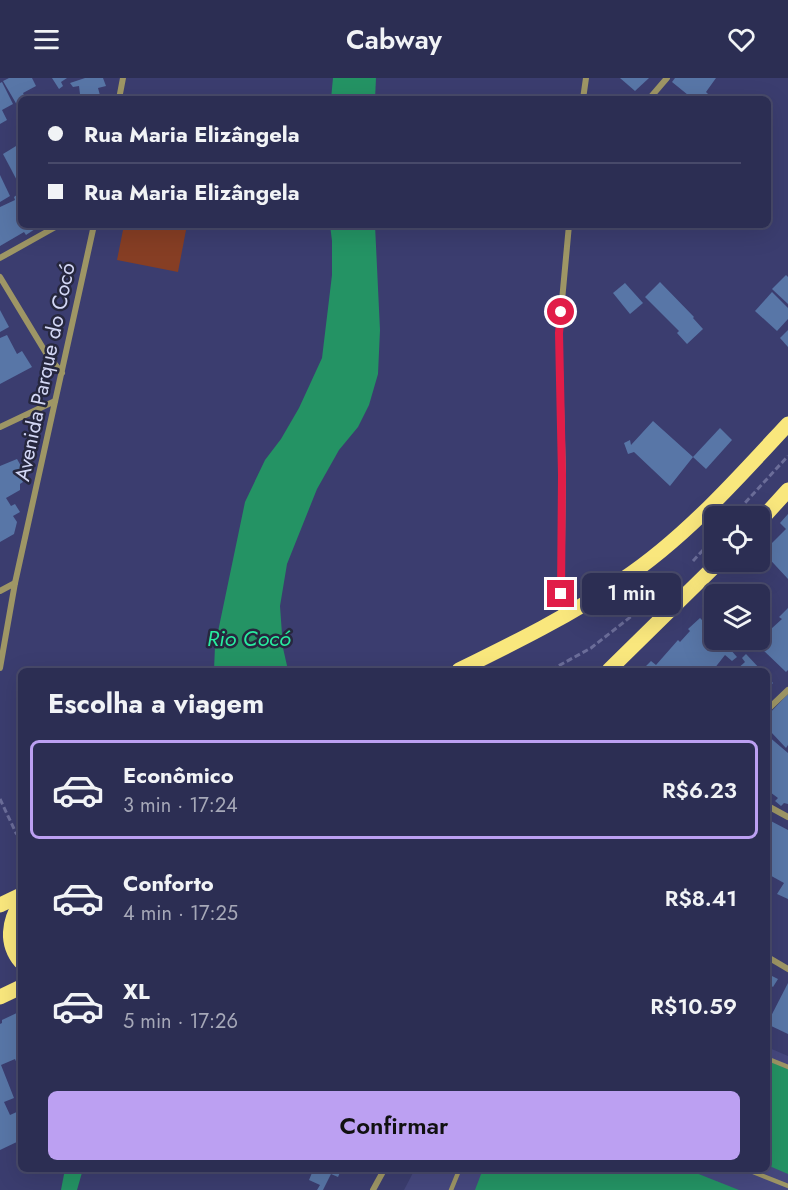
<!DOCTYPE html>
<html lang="pt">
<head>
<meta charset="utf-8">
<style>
  :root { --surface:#2c2e53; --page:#383a5d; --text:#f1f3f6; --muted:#a6a8b8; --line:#484a6a; --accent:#bca0f2 }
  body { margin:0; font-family:Jost,sans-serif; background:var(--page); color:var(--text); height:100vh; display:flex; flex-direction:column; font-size:22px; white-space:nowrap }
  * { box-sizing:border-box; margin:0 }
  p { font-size:20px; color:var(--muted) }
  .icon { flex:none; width:33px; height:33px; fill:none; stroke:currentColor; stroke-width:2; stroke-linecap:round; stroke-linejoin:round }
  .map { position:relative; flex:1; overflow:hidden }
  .drawer { position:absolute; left:18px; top:590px; width:752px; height:504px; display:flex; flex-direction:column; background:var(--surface); border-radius:9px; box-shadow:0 6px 24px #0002,0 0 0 2px var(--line) }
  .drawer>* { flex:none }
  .guide { position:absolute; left:18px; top:18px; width:753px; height:132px; border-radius:9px; box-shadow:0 6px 24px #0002,0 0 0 2px var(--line); display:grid; align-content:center; height:132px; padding:0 30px; background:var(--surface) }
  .controls { position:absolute; left:704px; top:428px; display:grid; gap:12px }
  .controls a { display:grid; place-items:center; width:66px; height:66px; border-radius:9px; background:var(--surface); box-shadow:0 6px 24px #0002,0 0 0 2px var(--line); font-size:30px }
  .end { position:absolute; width:27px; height:27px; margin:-14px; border:8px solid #e11d48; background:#fff; box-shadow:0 0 0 3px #fff }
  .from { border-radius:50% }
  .bubble { position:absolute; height:42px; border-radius:9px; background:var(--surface); box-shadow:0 6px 24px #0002,0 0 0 2px var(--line); font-size:20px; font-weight:600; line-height:42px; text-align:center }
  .guide b { display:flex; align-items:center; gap:21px; height:57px; font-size:22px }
  .guide b+b { border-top:2px solid var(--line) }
  .guide i { width:15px; height:15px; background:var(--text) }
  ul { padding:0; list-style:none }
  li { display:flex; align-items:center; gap:18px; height:99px; margin:0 12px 9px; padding:0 18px; border:3px solid transparent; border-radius:9px }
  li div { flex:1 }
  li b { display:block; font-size:22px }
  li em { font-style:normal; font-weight:600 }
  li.on { border-color:var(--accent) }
  li>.icon { width:54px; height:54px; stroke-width:1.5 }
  h2 { padding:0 30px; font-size:27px; line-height:72px }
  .button { display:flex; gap:12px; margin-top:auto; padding:12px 30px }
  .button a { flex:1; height:69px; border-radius:9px; background:var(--accent); color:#111; font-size:24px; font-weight:600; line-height:69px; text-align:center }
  header { display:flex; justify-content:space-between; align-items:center; height:78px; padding:0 30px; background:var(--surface); font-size:27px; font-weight:600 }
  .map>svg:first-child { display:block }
  .built { fill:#46487f }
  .green { fill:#863e24 }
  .water { fill:#249364 }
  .building { fill:#5876a7 }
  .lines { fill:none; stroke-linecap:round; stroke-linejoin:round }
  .path { stroke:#6b6d99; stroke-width:3; stroke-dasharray:6 3; stroke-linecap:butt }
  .lane { stroke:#9e9665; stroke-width:4.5 }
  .street { stroke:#9e9665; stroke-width:6 }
  .primary { stroke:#f9e77d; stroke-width:15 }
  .route { stroke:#e11d48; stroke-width:8 }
  .labels { text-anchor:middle; stroke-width:5; stroke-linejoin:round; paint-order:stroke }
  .street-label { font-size:21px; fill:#d3d7f5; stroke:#26273e }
  .water-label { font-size:22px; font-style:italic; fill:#28ec9f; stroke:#26273e }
</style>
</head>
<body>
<header><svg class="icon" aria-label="menu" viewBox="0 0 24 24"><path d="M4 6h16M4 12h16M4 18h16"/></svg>Cabway<svg class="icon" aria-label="heart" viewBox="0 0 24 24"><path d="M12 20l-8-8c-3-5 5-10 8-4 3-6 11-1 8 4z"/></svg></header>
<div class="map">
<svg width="788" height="1112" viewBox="0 0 788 1112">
  <rect width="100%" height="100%" fill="#3b3d6f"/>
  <!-- built -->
  <polygon class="built" points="767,969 788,978 788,1112 404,1112 415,1091 766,1090"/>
  <!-- green -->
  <polygon class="green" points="124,147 187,147 178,194 117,182"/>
  <!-- water -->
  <g class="water">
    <polygon points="333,0 376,0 375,21 331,21"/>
    <polygon points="330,147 375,147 380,252 378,296 369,327 358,349 339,372 317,411 287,486 280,528 283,570 288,592 214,592 215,568 245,424 265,382 281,361 299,330 322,280 332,197 332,163"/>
    <polygon points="766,982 788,991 788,1096 767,1087"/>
    <polygon points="65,1091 83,1091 77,1112 61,1112"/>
    <polygon points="483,1091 686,1091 739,1112 475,1112"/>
  </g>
  <!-- building -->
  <g class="building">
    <polygon points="9,0 32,0 36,8 23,15 26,21 21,21 21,25 17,27 3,3"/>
    <polygon points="52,0 67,0 61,4 63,8 59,11"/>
    <polygon points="85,0 103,0 106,8 98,10 101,21 79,21 77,17 80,16 79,8 73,9 70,5"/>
    <polygon points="620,0 649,0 635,13"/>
    <polygon points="675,0 716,0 706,14 708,16 705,21 693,21 672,4"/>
    <polygon points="2,4 13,26 2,32 7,42 0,46 0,5"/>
    <polygon points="21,65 21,110 3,76"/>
    <polygon points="0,97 10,118 0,124"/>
    <polygon points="21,114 21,147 41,147 26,157 24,154 0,168 0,129 15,122 14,119"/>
    <polygon points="786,197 788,199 788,226 772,211"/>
    <polygon points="660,204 694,239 693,240 703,251 687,266 677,255 679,253 645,219"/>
    <polygon points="625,205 643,225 630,236 613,215"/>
    <polygon points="772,214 788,230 788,241 777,253 755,233"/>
    <polygon points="0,232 9,249 0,254"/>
    <polygon points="788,252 788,269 780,260"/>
    <polygon points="7,257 17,276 22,273 32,289 0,306 0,260"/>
    <polygon points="653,343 693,379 670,408 634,374 628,376 624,365 630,362 631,367"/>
    <polygon points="720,350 732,362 706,391 693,379"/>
    <polygon points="17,381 25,395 20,398 23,404 20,406 20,412 6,420 11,428 15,426 20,434 13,438 17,444 14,456 0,464 0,388"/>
    <polygon points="788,436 788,501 763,474 786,451 780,445"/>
    <polygon points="788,530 788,592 786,594 761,570 764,566 760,561 782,541 779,539"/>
    <polygon points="700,540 714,554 714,561 721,561 737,579 732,583 725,577 714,591 715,592 709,592 705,589 702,592 642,592 651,583 656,587 678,562 680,564 690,553 688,551"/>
    <polygon points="746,576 761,592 736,592 745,584 742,580"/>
    <polygon points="766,598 773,605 766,612"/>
    <polygon points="788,616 788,667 786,670 771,654 768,658 788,675 788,726 784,725 781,728 775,723 778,720 766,711 766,639"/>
    <polygon points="767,741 788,752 788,821 777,816 784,805 766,795"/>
    <polygon points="766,895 778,901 773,909 769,906 766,911"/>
    <polygon points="788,905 788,956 767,946"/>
    <polygon points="21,933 21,995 15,981 1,987 14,1020 4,1024 10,1037 19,1033 21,1038 21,1062 0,1072 0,946 2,945 2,942"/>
    <polygon points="314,1090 342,1090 338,1099 331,1096 323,1112 317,1112 320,1107 309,1102"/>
  </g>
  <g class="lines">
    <!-- path -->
    <g class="path">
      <polyline points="733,438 788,378"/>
      <polyline points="693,483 714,460"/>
      <polyline points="551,592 591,570 661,515"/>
      <polyline points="0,721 16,755 21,761"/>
    </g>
    <!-- lane -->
    <g class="lane">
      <polyline points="766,980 788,989"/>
      <polyline points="743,1090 788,1108"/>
      <polyline points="451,1112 460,1090"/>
    </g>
    <!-- street -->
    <g class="street">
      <polyline points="119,21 123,0"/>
      <polyline points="583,21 586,0"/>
      <polyline points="649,21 667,0"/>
      <polyline points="0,180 59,147"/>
      <polyline points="0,199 46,275 62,295"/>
      <polyline points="0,349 55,323"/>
      <polyline points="0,513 15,505"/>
      <polyline points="561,539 563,397 559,255 569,147"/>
      <polyline points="0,590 15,505 94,147"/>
      <polyline points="766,633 788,612"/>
      <polyline points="766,727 788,739"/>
      <polyline points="766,878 788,891"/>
      <polyline points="373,1112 385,1090"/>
    </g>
    <!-- primary -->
    <g class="primary">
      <polyline points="759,444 788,412"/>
      <path d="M459,592C514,565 571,537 622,502C685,460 737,401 788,346"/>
      <polyline points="609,592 720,483"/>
      <path d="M21,824C9,843 5,865 21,884"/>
      <polyline points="0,827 21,817"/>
      <polyline points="0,919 21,909"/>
    </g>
  </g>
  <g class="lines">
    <!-- route -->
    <polyline class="route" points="561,234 559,255 562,397 561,516"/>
  </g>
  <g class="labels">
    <!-- street labels -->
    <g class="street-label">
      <text transform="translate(45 294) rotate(-78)" y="7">Avenida Parque do Cocó</text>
    </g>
    <!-- water labels -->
    <g class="water-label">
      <text x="249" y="568">Rio Cocó</text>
    </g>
  </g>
</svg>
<div class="controls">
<a><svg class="icon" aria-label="locate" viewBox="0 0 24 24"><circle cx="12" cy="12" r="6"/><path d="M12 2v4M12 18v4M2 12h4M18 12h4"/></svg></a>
<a><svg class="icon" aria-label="layers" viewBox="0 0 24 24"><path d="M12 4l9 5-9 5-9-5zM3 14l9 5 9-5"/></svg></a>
</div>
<i class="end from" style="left:561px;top:234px"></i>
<i class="end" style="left:561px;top:516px"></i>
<div class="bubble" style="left:582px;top:495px;width:99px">1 min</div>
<div class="guide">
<b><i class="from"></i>Rua Maria Elizângela</b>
<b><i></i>Rua Maria Elizângela</b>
</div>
<section class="drawer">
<h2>Escolha a viagem</h2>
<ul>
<li class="on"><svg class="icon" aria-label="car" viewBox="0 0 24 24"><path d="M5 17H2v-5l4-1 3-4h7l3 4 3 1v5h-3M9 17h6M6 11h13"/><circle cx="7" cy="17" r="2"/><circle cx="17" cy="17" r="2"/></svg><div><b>Econômico</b><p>3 min · 17:24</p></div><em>R$6.23</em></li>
<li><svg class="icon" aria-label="car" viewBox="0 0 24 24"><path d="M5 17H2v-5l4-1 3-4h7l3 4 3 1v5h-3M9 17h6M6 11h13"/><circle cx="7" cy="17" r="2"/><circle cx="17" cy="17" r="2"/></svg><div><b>Conforto</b><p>4 min · 17:25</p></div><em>R$8.41</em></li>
<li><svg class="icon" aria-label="car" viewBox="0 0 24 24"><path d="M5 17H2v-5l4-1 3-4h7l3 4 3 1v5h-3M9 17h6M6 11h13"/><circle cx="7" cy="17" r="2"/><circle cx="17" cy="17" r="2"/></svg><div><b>XL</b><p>5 min · 17:26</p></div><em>R$10.59</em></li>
</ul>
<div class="button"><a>Confirmar</a></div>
</section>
</div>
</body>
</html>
